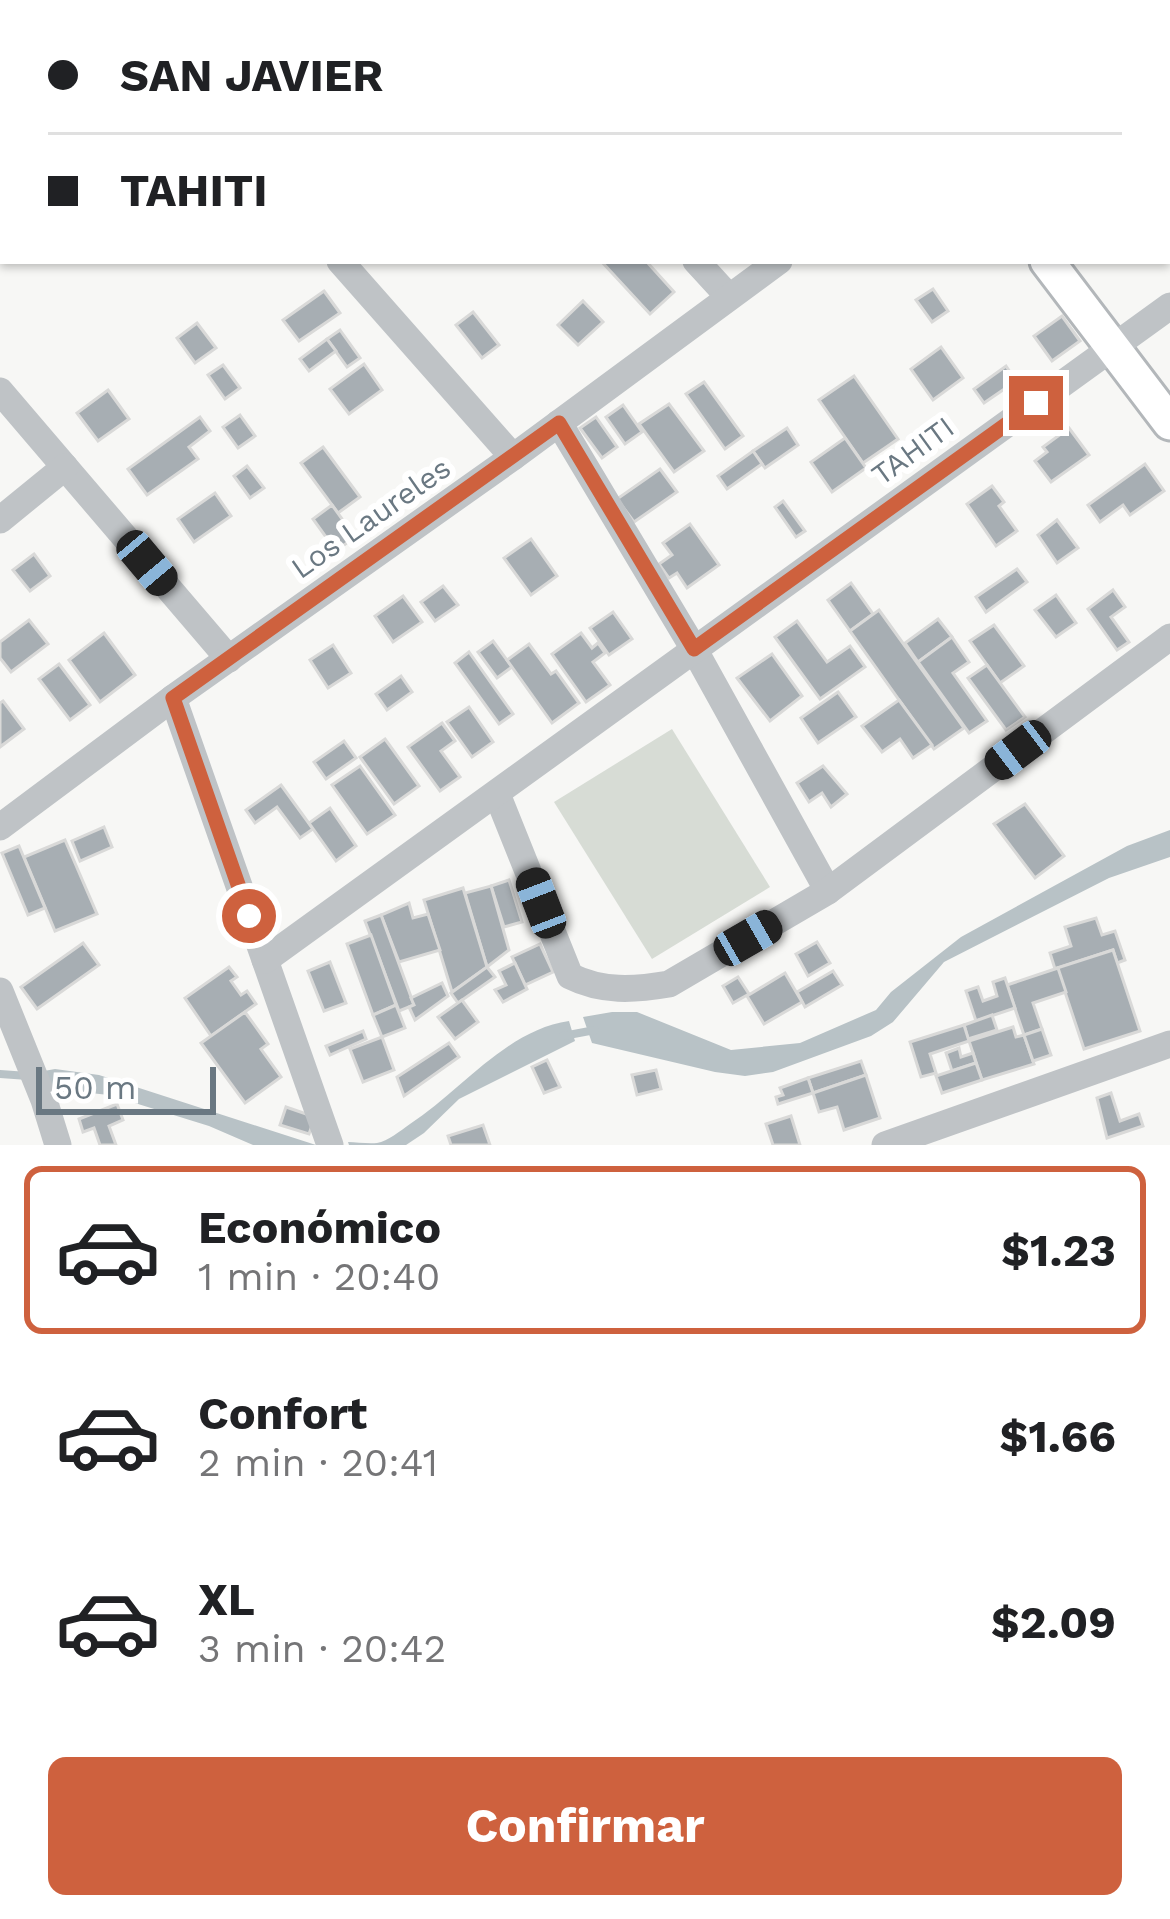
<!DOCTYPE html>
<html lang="es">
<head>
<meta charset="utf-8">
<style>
  :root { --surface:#fff; --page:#f2f2f2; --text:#202124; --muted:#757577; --line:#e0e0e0; --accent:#ce613e }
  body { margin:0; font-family:"Work Sans",sans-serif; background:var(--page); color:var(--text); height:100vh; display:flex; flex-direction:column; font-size:45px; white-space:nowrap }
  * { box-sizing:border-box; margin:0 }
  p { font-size:39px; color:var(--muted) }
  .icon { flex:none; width:66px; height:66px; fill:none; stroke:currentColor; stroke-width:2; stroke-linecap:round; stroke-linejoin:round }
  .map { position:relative; height:1145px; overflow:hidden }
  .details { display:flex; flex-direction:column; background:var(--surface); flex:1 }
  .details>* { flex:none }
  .hud { position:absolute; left:0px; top:0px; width:1170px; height:264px; box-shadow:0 3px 9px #0004; display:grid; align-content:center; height:264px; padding:0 48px; background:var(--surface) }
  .scale { position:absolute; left:36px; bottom:30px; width:180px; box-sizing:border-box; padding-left:12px; border:6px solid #6a7882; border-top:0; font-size:33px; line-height:42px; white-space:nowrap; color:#6a7882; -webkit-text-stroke:9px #fff; paint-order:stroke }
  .end { position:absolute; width:54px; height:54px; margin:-27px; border:15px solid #ce613e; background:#fff; box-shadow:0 0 0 6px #fff }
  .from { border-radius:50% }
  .car { position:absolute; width:36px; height:72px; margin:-36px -18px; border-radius:15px; box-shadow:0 0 9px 3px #0007; background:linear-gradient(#222 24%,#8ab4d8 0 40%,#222 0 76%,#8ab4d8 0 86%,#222 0) }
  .hud b { display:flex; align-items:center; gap:42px; height:114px; font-size:45px }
  .hud b+b { border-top:3px solid var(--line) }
  .hud i { width:30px; height:30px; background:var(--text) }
  ul { padding:21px 0 0; list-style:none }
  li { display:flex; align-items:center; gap:36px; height:168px; margin:0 24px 18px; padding:0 24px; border:6px solid transparent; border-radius:18px }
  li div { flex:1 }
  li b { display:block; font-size:45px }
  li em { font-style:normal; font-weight:700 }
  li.selected { border-color:var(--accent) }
  li>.icon { width:108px; height:108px; stroke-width:1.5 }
  .primary-button { display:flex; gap:24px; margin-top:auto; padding:24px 48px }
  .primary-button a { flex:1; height:138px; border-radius:18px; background:var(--accent); color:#fff; font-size:48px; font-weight:700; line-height:138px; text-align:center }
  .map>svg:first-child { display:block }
  .green { fill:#d7dcd5 }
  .water { fill:#b8c2c6 }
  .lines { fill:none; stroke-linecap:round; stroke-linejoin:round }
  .stream { stroke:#b8c2c6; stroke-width:8 }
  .building { fill:#a7aeb3; stroke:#d9d9d8; stroke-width:3 }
  .major-casing { stroke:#b3b7ba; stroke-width:39 }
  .path { stroke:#b9bcbe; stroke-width:4.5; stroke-dasharray:6 6; stroke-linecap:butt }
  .minor { stroke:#bfc3c6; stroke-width:27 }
  .major { stroke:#fff; stroke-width:33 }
  .route { stroke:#ce613e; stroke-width:15 }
  .labels { text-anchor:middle; stroke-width:12; stroke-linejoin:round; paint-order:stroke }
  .street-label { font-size:30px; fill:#6a7882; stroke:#fff }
</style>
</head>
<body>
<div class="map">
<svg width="1170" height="1145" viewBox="0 0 1170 1145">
  <rect width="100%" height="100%" fill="#f7f7f5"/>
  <!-- green -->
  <polygon class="green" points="672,729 770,887 652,959 554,802"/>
  <!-- water -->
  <g class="water">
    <polygon points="1170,830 1170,857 1109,878 944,962 893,1022 871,1036 773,1072 745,1076 715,1072 592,1043 583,1017 612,1012 637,1012 731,1050 800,1043 876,1010 891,992 961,937 1127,846"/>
    <path d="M569,1021L575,1041L459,1099L424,1133L406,1145H349L348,1142C356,1142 368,1144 377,1143C388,1141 400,1131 410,1124C461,1091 506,1030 569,1021Z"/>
    <polygon points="55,1069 99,1075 316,1145 253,1145 209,1126 109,1095 71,1091 53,1101 44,1071"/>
  </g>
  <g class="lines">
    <!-- stream -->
    <g class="stream">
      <polyline points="563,1036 595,1030"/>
      <polyline points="0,1074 28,1076"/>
    </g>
  </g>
  <!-- building -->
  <g class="building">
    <polygon points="601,261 646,261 674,292 650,314"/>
    <polygon points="933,289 948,311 932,322 916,300"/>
    <polygon points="324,291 340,313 299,341 283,320"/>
    <polygon points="583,301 603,322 578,345 558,325"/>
    <polygon points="473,312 499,345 482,358 456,325"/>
    <polygon points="1062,316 1080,341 1052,361 1034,336"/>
    <polygon points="197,323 216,348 195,363 177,338"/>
    <polygon points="340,330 360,358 347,367 327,339"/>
    <polygon points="327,339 336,351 309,371 300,359"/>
    <polygon points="941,347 963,378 933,400 911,369"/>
    <polygon points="364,364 382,390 349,414 330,389"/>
    <polygon points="223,365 240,388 225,399 208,375"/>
    <polygon points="1006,366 1016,381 984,403 974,389"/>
    <polygon points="854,376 898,439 863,463 819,400"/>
    <polygon points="704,382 743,436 725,449 686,394"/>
    <polygon points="108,390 129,419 98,441 77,413"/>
    <polygon points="669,404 704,451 674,472 639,424"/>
    <polygon points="623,405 642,432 625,444 606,417"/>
    <polygon points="240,415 255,436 238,448 223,427"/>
    <polygon points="200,417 210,431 189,447 198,459 147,495 128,469"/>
    <polygon points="596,417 617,447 602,458 580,428"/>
    <polygon points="787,428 798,445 765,468 753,451"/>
    <polygon points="1069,428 1089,455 1051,482 1035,461 1047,452 1043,447"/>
    <polygon points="845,438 866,468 832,492 811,462"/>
    <polygon points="323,447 360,497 338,513 301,463"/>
    <polygon points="753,451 762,464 727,489 718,476"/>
    <polygon points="1145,464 1164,491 1130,515 1123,505 1100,522 1088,505"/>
    <polygon points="247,466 264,488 250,498 234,476"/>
    <polygon points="660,469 677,492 634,522 617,499"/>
    <polygon points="992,486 1004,502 999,506 1017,531 996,546 967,504"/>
    <polygon points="215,493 231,516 194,542 178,519"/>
    <polygon points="783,501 805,531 796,537 775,507"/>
    <polygon points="332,505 355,537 336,551 313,519"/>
    <polygon points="1057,520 1078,548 1057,563 1038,535"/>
    <polygon points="690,524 719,565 687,588 677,573 669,578 659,564 672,555 663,543"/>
    <polygon points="531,539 557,576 531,595 504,558"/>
    <polygon points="34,554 50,576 30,591 13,570"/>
    <polygon points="1017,569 1027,582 986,612 976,597"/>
    <polygon points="851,583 873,614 850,631 828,600"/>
    <polygon points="443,586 458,605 435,621 421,602"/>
    <polygon points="1113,590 1125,607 1111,617 1129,642 1117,650 1088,609"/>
    <polygon points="1056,595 1076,623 1056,637 1035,610"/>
    <polygon points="403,596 422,622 393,642 375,616"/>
    <polygon points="879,610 964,728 934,749 850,631"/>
    <polygon points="613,612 632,639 609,655 590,628"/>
    <polygon points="938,619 952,637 918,662 905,643"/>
    <polygon points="29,620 48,644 11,672 0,658 0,642"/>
    <polygon points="797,621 827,662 850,646 865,667 820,699 775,637"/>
    <polygon points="994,625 1024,666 1000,683 970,641"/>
    <polygon points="104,633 135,675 100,702 69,660"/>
    <polygon points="581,633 592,648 598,643 605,653 593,662 610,685 586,702 552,654"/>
    <polygon points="952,637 969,662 953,673 987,721 969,733 918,662"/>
    <polygon points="493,641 512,667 497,678 478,652"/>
    <polygon points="529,644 551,674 556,671 579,703 552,723 507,660"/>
    <polygon points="333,645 351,673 328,688 310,660"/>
    <polygon points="469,652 513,714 499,724 455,663"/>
    <polygon points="772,654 802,696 770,721 737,678"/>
    <polygon points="59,664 90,705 70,720 39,679"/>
    <polygon points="987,665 1025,717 1006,730 968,678"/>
    <polygon points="401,676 412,692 387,710 376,694"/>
    <polygon points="838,692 856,717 818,743 801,718"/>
    <polygon points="899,700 932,745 913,758 900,739 882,752 862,726"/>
    <polygon points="3,701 24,729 0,747 0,703"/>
    <polygon points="469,707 493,742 472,757 447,722"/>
    <polygon points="442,723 455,741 441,751 460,777 440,791 408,747"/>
    <polygon points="385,739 419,786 394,804 360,757"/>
    <polygon points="344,741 356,758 326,779 314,762"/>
    <polygon points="360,766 395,815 367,834 332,785"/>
    <polygon points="823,766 847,794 831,807 822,793 809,802 797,783"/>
    <polygon points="281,785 313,829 300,838 277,807 255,823 246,810"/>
    <polygon points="1025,804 1064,856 1035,878 994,824"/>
    <polygon points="330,808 356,846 336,861 309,823"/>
    <polygon points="104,827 112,847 80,861 72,841"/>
    <polygon points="65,840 97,914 55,931 24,857"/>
    <polygon points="19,846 45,908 28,915 2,853"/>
    <polygon points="509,880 522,922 504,927 491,886"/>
    <polygon points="491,886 509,950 487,967 465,893"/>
    <polygon points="463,888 487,967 452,992 424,900"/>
    <polygon points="409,903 413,918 428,914 440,950 399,962 381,915"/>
    <polygon points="381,915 414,1005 399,1011 365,921"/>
    <polygon points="1096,918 1102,935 1115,931 1125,960 1117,963 1113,950 1055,969 1050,953 1071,946 1065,927"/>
    <polygon points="371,935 396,1005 373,1015 347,944"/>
    <polygon points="817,942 830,963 808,976 796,954"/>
    <polygon points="83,943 99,965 37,1009 21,987"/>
    <polygon points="540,944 553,972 525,985 512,957"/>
    <polygon points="1113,950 1140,1031 1084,1049 1057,968"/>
    <polygon points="330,962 346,1003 324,1011 308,971"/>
    <polygon points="515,963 527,989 503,1002 495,990 506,985 499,971"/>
    <polygon points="229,967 237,977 231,981 241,995 247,991 256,1004 211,1036 185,998"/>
    <polygon points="487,967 495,977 458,1003 451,993"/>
    <polygon points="1058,968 1066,992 1033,1003 1042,1029 1024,1035 1007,985"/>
    <polygon points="833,971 842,985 805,1007 797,992"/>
    <polygon points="785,973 802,1002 764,1024 747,996"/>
    <polygon points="738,977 749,994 733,1003 723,986"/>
    <polygon points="1005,978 1015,1008 976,1021 966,991 978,987 983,1001 997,996 993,982"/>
    <polygon points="442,983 448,996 415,1020 409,1007 414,1005 411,998"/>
    <polygon points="462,1000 478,1022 455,1039 438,1017"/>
    <polygon points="396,1005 405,1028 382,1037 373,1015"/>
    <polygon points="245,1012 268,1044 261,1049 281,1077 245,1103 201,1043"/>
    <polygon points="992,1015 997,1030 968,1039 964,1025"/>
    <polygon points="964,1025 969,1041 930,1054 936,1073 921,1077 910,1042"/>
    <polygon points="1013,1027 1016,1037 1024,1035 1034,1064 982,1080 969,1041"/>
    <polygon points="1042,1029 1051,1055 1033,1061 1024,1035"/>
    <polygon points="363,1031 366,1039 330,1055 326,1046"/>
    <polygon points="382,1037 394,1070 363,1082 350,1049"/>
    <polygon points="449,1043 459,1057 404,1096 397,1077"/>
    <polygon points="959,1048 961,1057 973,1053 976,1063 952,1071 946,1053"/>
    <polygon points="547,1060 560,1087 544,1093 532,1067"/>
    <polygon points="861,1061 866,1075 813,1093 808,1078"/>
    <polygon points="976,1063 982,1080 942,1093 936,1076"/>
    <polygon points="656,1070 661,1089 637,1095 632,1075"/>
    <polygon points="866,1075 880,1118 844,1130 837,1107 819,1112 813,1093"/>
    <polygon points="808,1078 813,1093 778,1104 776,1097 783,1095 780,1088"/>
    <polygon points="1111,1093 1120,1121 1139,1114 1143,1126 1107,1138 1097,1098"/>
    <polygon points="117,1104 123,1120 109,1126 116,1145 100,1145 94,1128 83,1132 79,1119"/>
    <polygon points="286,1107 315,1117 309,1134 280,1125"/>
    <polygon points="791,1116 800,1145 773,1145 766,1124"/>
    <polygon points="483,1125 490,1145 451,1145 448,1136"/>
  </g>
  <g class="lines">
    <!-- major casing -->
    <g class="major-casing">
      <g id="major">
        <polyline points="827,0 830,3"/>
        <polyline points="1047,261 1170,423"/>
      </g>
    </g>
    <!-- path -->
    <polyline class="path" points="113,0 116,3"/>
    <!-- minor -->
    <g class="minor">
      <polyline points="463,0 466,3"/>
      <polyline points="321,3 325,0"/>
      <polyline points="1132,3 1136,0"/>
      <polyline points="0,222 3,220"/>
      <polyline points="340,261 513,457"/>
      <polyline points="696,261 729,297"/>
      <polyline points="0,391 229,659"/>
      <polyline points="559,423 694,649 828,891"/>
      <polyline points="0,520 65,467"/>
      <polyline points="173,698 330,1145"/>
      <path d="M497,794L570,976C602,992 634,990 669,984L828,891L1170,637"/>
      <polyline points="0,827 173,698 513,457 779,261"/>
      <polyline points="265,960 1170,306"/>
      <polyline points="0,991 44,1100 58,1145"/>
      <polyline points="885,1145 1170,1044"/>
    </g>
    <!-- major -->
    <use href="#major" class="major"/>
  </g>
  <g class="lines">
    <!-- route -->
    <polyline class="route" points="249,916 173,698 559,423 694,649 1036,403"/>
  </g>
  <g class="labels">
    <!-- street labels -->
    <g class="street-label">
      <text transform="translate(913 451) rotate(-36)" y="10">TAHITI</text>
      <text transform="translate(371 518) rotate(-35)" y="10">Los Laureles</text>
    </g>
  </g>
</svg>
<div class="scale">50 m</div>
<i class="end from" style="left:249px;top:916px"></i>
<i class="end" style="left:1036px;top:403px"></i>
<i class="car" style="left:147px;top:563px;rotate:140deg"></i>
<i class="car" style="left:1018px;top:750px;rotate:233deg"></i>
<i class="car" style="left:541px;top:903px;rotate:339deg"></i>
<i class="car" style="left:748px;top:938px;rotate:60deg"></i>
<div class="hud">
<b><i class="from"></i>SAN JAVIER</b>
<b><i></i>TAHITI</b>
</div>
</div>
<section class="details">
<ul>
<li class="selected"><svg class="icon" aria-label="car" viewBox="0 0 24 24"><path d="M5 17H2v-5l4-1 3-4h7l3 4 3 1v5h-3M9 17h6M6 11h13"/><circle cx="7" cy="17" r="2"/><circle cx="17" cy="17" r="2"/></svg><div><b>Económico</b><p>1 min · 20:40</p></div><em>$1.23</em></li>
<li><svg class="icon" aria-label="car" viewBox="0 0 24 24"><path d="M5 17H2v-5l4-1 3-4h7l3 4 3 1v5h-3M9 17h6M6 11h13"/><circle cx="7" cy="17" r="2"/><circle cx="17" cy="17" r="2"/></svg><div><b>Confort</b><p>2 min · 20:41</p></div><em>$1.66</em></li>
<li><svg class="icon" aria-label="car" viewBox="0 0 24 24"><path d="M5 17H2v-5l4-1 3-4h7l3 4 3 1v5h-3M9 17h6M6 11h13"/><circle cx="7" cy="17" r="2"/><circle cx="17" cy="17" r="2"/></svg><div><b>XL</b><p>3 min · 20:42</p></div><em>$2.09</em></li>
</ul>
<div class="primary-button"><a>Confirmar</a></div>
</section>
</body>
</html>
